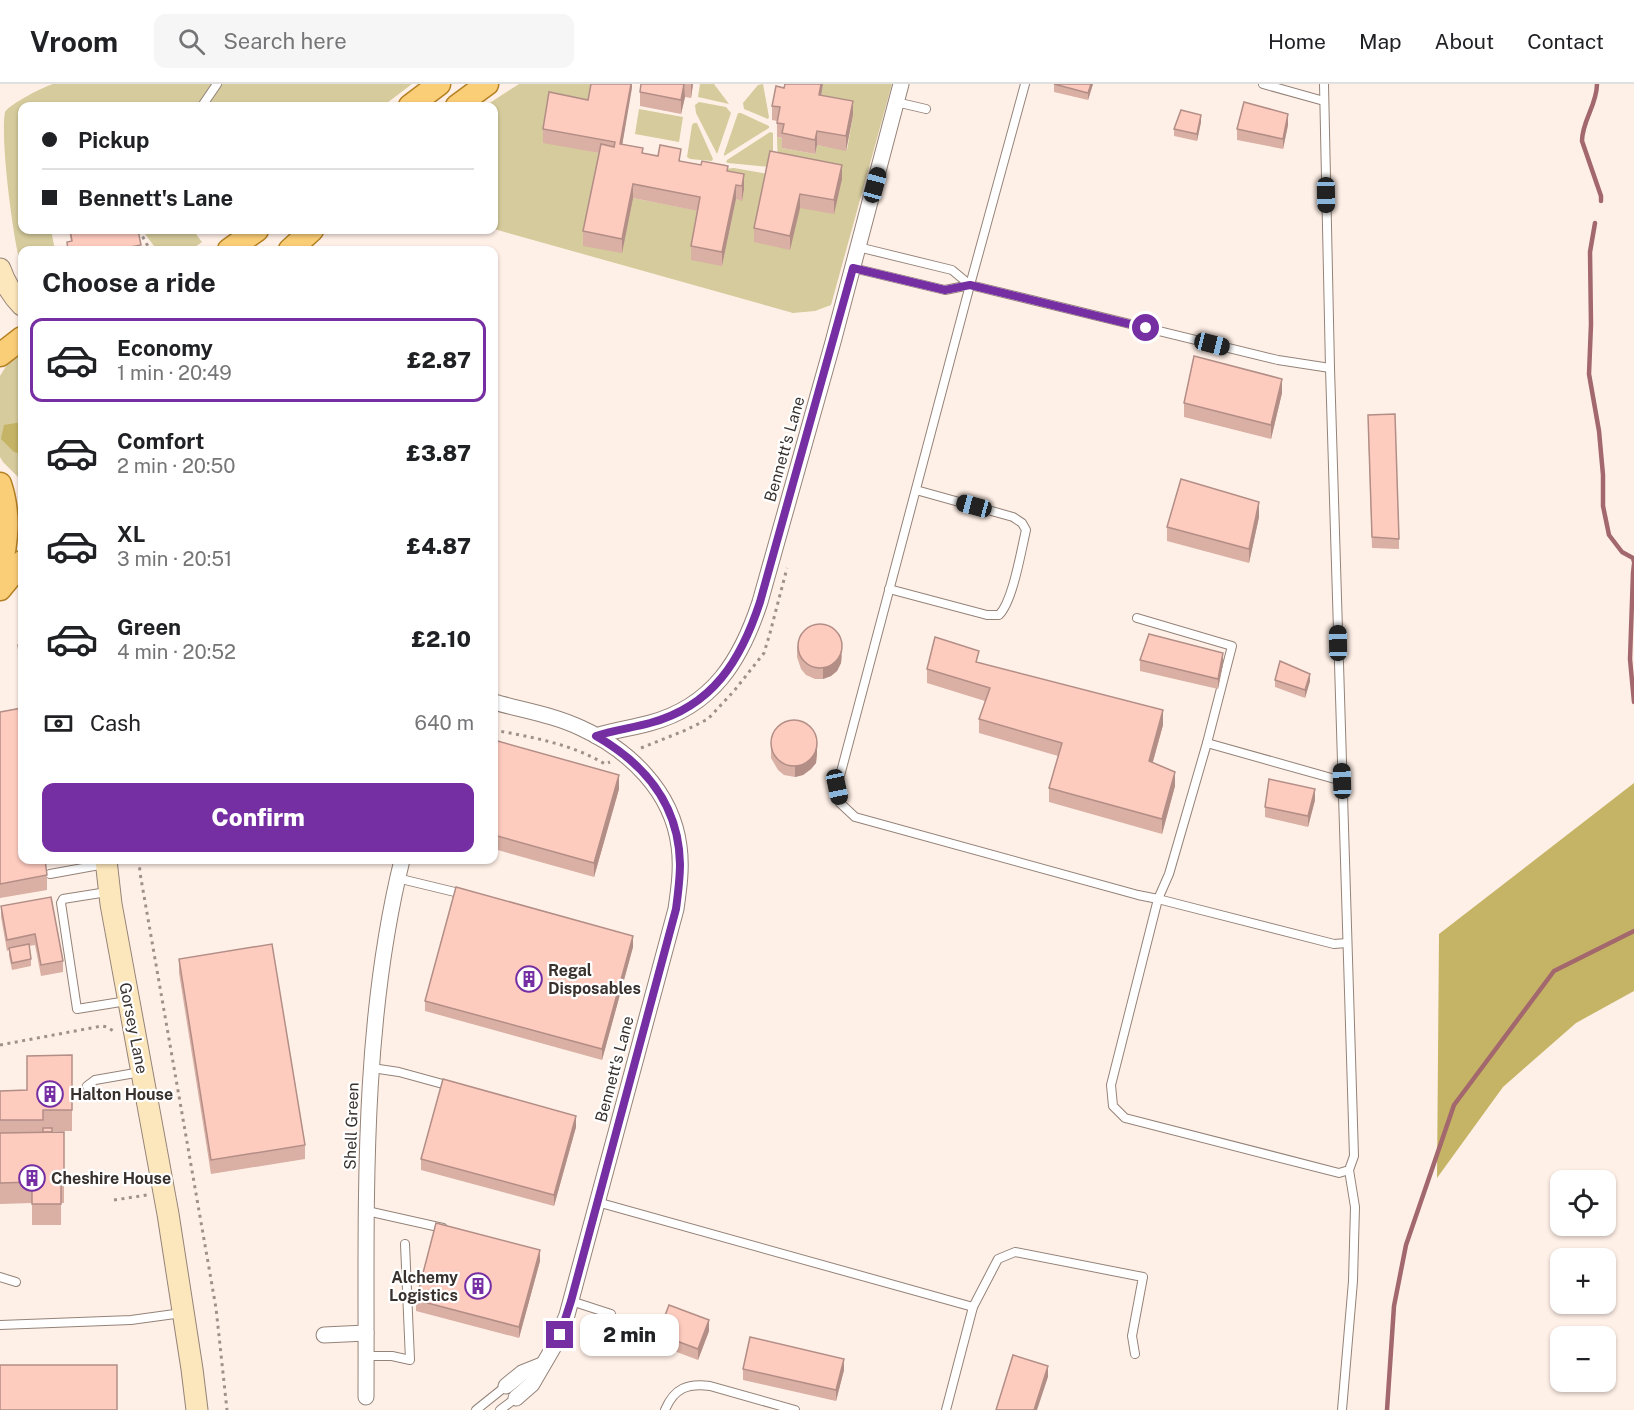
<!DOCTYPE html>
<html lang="en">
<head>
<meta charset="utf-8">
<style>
  :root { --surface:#fff; --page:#f6f6f6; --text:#202124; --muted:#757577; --line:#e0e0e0; --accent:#762fa2 }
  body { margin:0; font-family:"Public Sans",sans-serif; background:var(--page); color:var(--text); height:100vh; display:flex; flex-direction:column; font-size:22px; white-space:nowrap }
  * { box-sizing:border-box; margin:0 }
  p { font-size:20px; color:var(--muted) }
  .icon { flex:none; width:33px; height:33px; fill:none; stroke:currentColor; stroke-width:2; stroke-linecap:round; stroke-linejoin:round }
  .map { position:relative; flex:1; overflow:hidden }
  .details { position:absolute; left:18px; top:162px; width:480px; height:618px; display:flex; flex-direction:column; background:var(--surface); border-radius:12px; box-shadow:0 2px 4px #0004 }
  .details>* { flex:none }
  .banner { position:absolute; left:18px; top:18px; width:480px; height:132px; border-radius:12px; box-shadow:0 2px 4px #0004; display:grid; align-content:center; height:132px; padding:0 24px; background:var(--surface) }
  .tools { position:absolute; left:1550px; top:1086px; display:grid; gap:12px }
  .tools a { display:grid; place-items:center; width:66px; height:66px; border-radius:12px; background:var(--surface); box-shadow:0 2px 4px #0004; font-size:30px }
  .end { position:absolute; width:27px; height:27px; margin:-14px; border:8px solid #762fa2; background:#fff; box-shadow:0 0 0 3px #fff }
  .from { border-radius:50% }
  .bubble { position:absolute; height:42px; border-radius:12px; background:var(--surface); box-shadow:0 2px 4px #0004; font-size:20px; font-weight:800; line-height:42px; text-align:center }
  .car { position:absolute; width:18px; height:36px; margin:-18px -9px; border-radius:8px; box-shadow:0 0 4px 2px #0007; background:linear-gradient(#222 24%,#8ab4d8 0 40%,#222 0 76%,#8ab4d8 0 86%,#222 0) }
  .banner b { display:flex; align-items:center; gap:21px; height:57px; font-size:22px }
  .banner b+b { border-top:2px solid var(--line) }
  .banner i { width:15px; height:15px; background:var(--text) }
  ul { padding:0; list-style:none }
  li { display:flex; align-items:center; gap:18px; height:84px; margin:0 12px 9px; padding:0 12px; border:3px solid transparent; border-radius:12px }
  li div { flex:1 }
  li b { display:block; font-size:22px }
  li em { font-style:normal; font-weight:800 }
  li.current { border-color:var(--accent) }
  li>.icon { width:54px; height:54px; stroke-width:1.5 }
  h2 { padding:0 24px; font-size:27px; line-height:72px }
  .pay { display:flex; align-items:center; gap:15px; height:66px; padding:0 24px; font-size:22px }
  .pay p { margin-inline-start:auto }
  .action { display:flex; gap:12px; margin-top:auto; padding:12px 24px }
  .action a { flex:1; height:69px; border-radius:12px; background:var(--accent); color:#fff; font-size:24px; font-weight:800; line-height:69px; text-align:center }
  header { display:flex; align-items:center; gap:36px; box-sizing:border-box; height:84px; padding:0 30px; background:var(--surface); border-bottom:2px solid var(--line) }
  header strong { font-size:28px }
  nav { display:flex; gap:33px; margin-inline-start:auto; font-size:21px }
  .search { width:420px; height:54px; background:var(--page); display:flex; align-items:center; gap:15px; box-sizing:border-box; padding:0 21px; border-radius:12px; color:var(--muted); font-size:22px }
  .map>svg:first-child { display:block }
  .green { fill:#d5cb9c }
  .forest { fill:#c6b466 }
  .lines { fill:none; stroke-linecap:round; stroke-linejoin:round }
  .stream { stroke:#a2686d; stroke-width:4.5 }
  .lane-casing { stroke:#948379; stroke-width:10 }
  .street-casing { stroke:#948379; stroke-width:17 }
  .secondary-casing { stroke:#948379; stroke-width:23 }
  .primary-casing { stroke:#b48023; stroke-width:25 }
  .path { stroke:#9d928b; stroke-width:3; stroke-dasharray:3 4.5; stroke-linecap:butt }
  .lane { stroke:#fff; stroke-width:8 }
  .street { stroke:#fff; stroke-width:15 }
  .secondary { stroke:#fce6bb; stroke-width:21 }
  .primary { stroke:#facd77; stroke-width:22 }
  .wall { fill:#daafa4 }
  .shaded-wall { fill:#b28e86 }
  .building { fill:#fecbbf; stroke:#b28e86; stroke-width:1.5 }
  .route { stroke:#762fa2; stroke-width:8 }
  .labels { text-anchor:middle; stroke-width:4.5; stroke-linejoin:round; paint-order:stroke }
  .street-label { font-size:16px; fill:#38312d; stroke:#fff }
  .poi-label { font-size:16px; font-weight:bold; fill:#38312d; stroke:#fff; text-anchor:start }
</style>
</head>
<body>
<header>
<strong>Vroom</strong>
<div class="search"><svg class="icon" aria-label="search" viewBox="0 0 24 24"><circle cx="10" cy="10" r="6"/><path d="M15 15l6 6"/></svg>Search here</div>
<nav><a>Home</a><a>Map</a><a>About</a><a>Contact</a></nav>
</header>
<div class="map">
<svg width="1634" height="1326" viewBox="0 0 1634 1326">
  <rect width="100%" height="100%" fill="#fff0e7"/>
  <!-- green -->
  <g class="green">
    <path d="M53,0H412L383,22H22V146H51L55,166H22V187C13,157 0,54 5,28C10,20 43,3 53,0Z"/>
    <polygon points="519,0 594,0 588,30 543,58 615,72 633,114 700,127 722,182 736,115 742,116 744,105 724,85 734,84 768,90 769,83 728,79 726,78 727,76 770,48 773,49 773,81 778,82 777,53 784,55 782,64 815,70 817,61 847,66 853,31 819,25 823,0 892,0 831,221 815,227 793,229 494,145 494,22 485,22"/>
    <polygon points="700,0 714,0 729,20 698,13"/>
    <polygon points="763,0 769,33 768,35 744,25 743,19 758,1"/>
    <polygon points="699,18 726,23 731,29 717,70 696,29 695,21"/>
    <polygon points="639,25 683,33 679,58 635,50"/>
    <polygon points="738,29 741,29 769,42 769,44 724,72 724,70"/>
    <polygon points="694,39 697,39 713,75 712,77 690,75 687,73 692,41"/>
    <polygon points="146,146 193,146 202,158 191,166 157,166 145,150"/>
    <polygon points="22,268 22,397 3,378 0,373 0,292 8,279"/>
  </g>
  <!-- forest -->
  <g class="forest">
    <polygon points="22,338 22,370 14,368 1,355 4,341"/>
    <polygon points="1634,699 1634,907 1576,939 1503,1003 1437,1094 1439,850"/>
  </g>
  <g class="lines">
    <!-- stream -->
    <g class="stream">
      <path d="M1597,0C1597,21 1582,37 1582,57L1601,112V117"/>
      <polyline points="1595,139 1590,168 1591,240 1589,290 1599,347 1603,391 1603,422 1609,451 1622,468 1633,474 1634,478"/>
      <polyline points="1634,480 1633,489 1630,575 1634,618"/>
      <polyline points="1387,1326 1394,1222 1406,1161 1454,1021 1554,887 1634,847"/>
    </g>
    <!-- lane casing -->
    <g class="lane-casing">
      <g id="lane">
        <polyline points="1025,0 970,201 837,703 840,719 855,733 1138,811 1158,815 1111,1001 1113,1022 1125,1034 1339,1089 1349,1086 1354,1072 1330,284 1324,0"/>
        <polyline points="1263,0 1324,17"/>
        <polyline points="896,18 926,25"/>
        <polyline points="202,22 217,0"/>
        <polyline points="858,163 952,186 970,201"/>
        <polyline points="853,184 945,206 970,201 1278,276 1330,284"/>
        <path d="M889,505L987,531H999C1013,517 1021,467 1026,446L1022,439L1013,433L916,406"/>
        <polyline points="1137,534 1232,562 1207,659"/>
        <polyline points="1342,697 1207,659 1169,790 1158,815 1334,860 1347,859"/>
        <polyline points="50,790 105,780"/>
        <polyline points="397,794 463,810"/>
        <polyline points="107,808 63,815 61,819 77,925 127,917"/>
        <polyline points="372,984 399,988 450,1002"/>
        <polyline points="87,1002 95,996 141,988"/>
        <polyline points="597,1118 973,1223"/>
        <polyline points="367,1127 443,1144"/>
        <polyline points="0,1193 16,1198"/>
        <polyline points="571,1217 611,1230"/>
        <polyline points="0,1241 131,1236 182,1229"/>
        <polyline points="366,1272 392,1272 410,1276 405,1160"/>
        <polyline points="476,1326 506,1302"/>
        <polyline points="500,1326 516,1314"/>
        <path d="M665,1326C674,1304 688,1299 710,1302L795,1326"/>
        <polyline points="946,1326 973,1223 998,1175 1015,1168 1143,1193 1132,1252 1135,1270"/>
        <polyline points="1342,1326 1353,1197 1355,1123 1349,1086"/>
      </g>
    </g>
    <!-- street casing -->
    <g class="street-casing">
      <g id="street">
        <path d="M494,618C522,626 554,631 581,644C629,666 672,707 679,762C682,783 679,804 676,825L567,1231L553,1264L532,1300L516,1314"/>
        <path d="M596,652C614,646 632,644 650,639C713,622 741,576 760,518L833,258L901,0"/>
        <polyline points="324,1251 366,1249"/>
        <polyline points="506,1302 522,1289 542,1281"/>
        <path d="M366,1313C367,1134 359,951 402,776"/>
      </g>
    </g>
    <!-- secondary casing -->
    <g class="secondary-casing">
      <g id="secondary">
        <path d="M0,185C5,199 12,211 22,221"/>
        <polyline points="106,776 111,820 168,1130 192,1285 197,1326"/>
      </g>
    </g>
    <!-- primary casing -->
    <g class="primary-casing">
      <g id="primary">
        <polyline points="410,22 439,0"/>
        <polyline points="457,22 487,0"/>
        <polyline points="229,166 257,146"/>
        <polyline points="290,166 312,146"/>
        <polyline points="0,271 22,254"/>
        <path d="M0,400C10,429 7,458 0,487"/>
        <polyline points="0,505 22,478"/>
      </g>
    </g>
    <!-- path -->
    <g class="path">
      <polyline points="139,146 150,166"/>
      <path d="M494,646C531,653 572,660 605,680L610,678"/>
      <polyline points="641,664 686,646 708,635 734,607 764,569 770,549 787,484"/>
      <polyline points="139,776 140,789 216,1224 227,1326"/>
      <polyline points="0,961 102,942 107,943 115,948"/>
      <polyline points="114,1116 147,1111"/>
    </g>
    <!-- lane -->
    <use href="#lane" class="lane"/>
    <!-- street -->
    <use href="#street" class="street"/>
    <!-- secondary -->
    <use href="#secondary" class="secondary"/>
    <!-- primary -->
    <use href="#primary" class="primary"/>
  </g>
  <!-- wall -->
  <g class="wall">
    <polygon points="632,0 622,60 643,69 728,87 744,105 742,117 736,115 722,182 691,176 691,162 698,127 633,114 622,169 583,162 583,147 599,69 543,59 543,45 588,16"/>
    <polygon points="641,0 693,0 691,14 685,13 681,30 640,22 640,8"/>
    <polygon points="785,0 823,0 821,11 853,31 846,67 817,61 815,70 782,64 782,54 777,53 777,37 772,36 772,22 784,4"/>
    <polygon points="1054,0 1093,0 1088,16 1054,8"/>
    <polygon points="1201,38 1197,57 1174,52 1174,45"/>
    <polygon points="1288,41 1283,65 1237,56 1237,45"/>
    <polygon points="770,67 842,95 834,130 800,124 790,166 754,158 754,144"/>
    <polygon points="69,146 138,146 141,166 67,166 67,158 71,157"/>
    <polygon points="1282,309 1271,355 1184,333 1184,319"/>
    <polygon points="1368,342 1399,455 1399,465 1372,464"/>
    <polygon points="1259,433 1249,479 1167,457 1167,443"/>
    <polygon points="22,556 22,594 18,568 18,561"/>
    <polygon points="797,562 842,571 841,579 837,587 831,592 823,595 815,595 806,591 801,585 797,573"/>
    <polygon points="1140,576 1223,580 1218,605 1140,587"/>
    <polygon points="979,578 1163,641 1153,678 1175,702 1162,750 1049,718 1049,704 1058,672 979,649 979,635 985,617 927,599 927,585"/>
    <polygon points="1275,596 1310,597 1305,614 1275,603"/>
    <polygon points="0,628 22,776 47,791 47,806 0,814"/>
    <polygon points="771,655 817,669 816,679 811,685 803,691 795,693 784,691 778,686 771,674"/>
    <polygon points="494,656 619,705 594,793 494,765"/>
    <polygon points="1315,716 1308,743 1265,733 1265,723"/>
    <polygon points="51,813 63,877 63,888 41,892 35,861 29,862 31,875 31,882 12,886 9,872 9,866 7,867 1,833 1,822"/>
    <polygon points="633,863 602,976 425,927 425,917"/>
    <polygon points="179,875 305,1061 305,1075 211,1090 179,889"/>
    <polygon points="72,971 72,1047 52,1047 52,1048 64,1048 64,1119 61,1119 61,1141 32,1141 32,1119 0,1120 0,1007 27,1006"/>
    <polygon points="576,1043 554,1122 421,1086 421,1075"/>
    <polygon points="540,1177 519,1254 416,1227 416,1216"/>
    <polygon points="709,1247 698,1276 658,1261 658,1250"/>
    <polygon points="743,1285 844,1286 836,1317 743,1296"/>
  </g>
  <!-- shaded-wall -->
  <g class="shaded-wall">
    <polygon points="631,0 632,0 632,4 620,74 620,60"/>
    <polygon points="684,0 685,13 681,30 681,16"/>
    <polygon points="691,0 693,0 691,14"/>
    <polygon points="821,0 823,0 819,25 819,11"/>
    <polygon points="1091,0 1093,0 1088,16 1088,9"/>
    <polygon points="853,17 853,31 846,67 846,52"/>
    <polygon points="1288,30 1288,41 1283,65 1283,55"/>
    <polygon points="1201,31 1201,38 1197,57 1197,50"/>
    <polygon points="817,47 817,61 815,70 815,56"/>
    <polygon points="842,81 842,95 834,130 834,116"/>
    <polygon points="744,90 744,105 742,117 742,102"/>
    <polygon points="633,100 633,114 622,169 622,155"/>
    <polygon points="736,101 736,115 722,182 722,168"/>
    <polygon points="800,110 800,124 790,166 790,152"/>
    <polygon points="1282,295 1282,309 1271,355 1271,341"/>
    <polygon points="1259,418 1259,433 1249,479 1249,465"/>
    <polygon points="842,561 841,579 837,587 831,592 823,595 823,584"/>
    <polygon points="1223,569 1223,580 1218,605 1218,595"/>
    <polygon points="1310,590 1310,597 1305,614 1305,606"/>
    <polygon points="1163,626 1163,641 1149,691 1149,677"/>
    <polygon points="817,658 817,669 816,679 811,685 803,691 795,693 795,682"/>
    <polygon points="1175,688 1175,702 1162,750 1162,735"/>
    <polygon points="619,691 619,705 594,793 594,779"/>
    <polygon points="1315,705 1315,716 1308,743 1308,732"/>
    <polygon points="633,852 633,863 602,976 602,965"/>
    <polygon points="576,1032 576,1043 554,1122 554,1111"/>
    <polygon points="540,1166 540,1177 519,1254 519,1243"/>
    <polygon points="709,1236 709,1247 698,1276 698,1265"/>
    <polygon points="844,1275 844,1286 836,1317 836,1306"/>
    <polygon points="1048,1282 1048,1293 1037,1326 1034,1326"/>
  </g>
  <!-- building -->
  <g class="building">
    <polygon points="591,0 631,0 620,60 643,64 642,69 658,72 660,61 681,65 679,77 701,81 702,77 723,81 728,82 727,87 744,90 742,102 736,101 722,168 691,162 700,113 633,100 622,155 583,147 601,60 614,63 615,58 543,45 549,8 588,16"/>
    <polygon points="641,0 684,0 681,16 640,8"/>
    <polygon points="785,0 821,0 819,11 853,17 846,52 817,47 815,56 782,49 784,40 777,39 780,23 772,22 776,2 784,4"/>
    <polygon points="1054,0 1091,0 1088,9"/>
    <polygon points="1244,18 1288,30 1283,55 1237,45"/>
    <polygon points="1181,26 1201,31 1197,50 1174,45"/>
    <polygon points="770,67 842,81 834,116 800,110 790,152 754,144"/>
    <polygon points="70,146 138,146 141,161 130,163 131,166 68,166 67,158 72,157"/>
    <polygon points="1194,272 1282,295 1271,341 1184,319"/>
    <polygon points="1395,330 1399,455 1372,453 1368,331"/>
    <polygon points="1181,395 1259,418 1249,465 1167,443"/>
    <circle cx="820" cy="562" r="22"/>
    <polygon points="1149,550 1223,569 1218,595 1140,576"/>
    <polygon points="935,553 979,567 976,578 1163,626 1149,677 1175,688 1162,735 1049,704 1062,659 979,635 990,604 927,585"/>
    <polygon points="22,556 22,587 18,561"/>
    <polygon points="1280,577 1310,590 1305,606 1275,596"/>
    <polygon points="22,624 22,776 45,776 47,791 0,800 0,628"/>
    <circle cx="794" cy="659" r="23"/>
    <polygon points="494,656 619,691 594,779 494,751"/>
    <polygon points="1269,695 1315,705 1308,732 1265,723"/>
    <polygon points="456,803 633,852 602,965 425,917"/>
    <polygon points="51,813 63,877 41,881 35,850 7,856 1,822"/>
    <polygon points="29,860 31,875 12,879 9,864"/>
    <polygon points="272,860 305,1061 211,1076 179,875"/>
    <polygon points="72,971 72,1026 43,1026 43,1036 0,1036 0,1007 27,1006 27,972"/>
    <polygon points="443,995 576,1032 554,1111 421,1075"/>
    <rect x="43" y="1044" width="9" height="4"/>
    <polygon points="64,1048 64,1098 61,1098 61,1120 32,1120 32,1098 0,1099 0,1049"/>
    <polygon points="436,1139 540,1166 519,1243 416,1216"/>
    <polygon points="669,1221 709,1236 698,1265 658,1250"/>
    <polygon points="750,1253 844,1275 836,1306 743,1285"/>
    <polygon points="1013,1271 1048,1282 1034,1326 996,1326"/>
    <rect x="0" y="1281" width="117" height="45"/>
  </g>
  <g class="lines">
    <!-- route -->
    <path class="route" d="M560,1251L571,1217L676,825C678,810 680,795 680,780C679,720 645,680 596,652C614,646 632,644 650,639C713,622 741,576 760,518L853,184L945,206L970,201L1146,244"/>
  </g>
  <!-- icons -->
  <defs>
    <g id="building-ring" transform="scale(1.35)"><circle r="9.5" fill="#fff" stroke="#762fa2" stroke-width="1.5"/><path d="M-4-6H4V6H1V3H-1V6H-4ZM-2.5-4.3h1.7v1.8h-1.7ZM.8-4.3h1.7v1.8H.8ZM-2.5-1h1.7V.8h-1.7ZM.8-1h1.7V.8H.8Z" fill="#762fa2"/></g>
  </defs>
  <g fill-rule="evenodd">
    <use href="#building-ring" x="529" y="895"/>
    <use href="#building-ring" x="50" y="1010"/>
    <use href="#building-ring" x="32" y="1094"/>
    <use href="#building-ring" x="478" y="1202"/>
  </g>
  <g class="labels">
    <!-- street labels -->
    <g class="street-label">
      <text transform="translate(784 365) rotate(-74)" y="6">Bennett's Lane</text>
      <text transform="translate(134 944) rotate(79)" y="6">Gorsey Lane</text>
      <text transform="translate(614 985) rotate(-75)" y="6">Bennett's Lane</text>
      <text transform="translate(351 1042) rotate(-88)" y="6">Shell Green</text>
    </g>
    <!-- poi labels -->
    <g class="poi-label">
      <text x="548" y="892">Regal<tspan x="548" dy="18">Disposables</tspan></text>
      <text x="70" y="1016">Halton House</text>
      <text x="51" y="1100">Cheshire House</text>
      <text x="458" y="1199" text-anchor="end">Alchemy<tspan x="458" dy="18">Logistics</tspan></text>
    </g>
  </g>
</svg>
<div class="tools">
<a><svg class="icon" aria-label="locate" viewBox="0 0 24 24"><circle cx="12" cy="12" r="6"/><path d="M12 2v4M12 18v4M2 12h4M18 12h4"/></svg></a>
<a>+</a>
<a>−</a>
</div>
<i class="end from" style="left:1146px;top:244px"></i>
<i class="end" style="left:560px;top:1251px"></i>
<div class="bubble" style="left:580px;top:1230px;width:99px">2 min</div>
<i class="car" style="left:875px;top:101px;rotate:15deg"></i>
<i class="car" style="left:1326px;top:111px;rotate:179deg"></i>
<i class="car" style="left:1212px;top:260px;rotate:104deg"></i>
<i class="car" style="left:974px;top:422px;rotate:285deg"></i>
<i class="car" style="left:1338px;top:559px;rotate:359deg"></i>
<i class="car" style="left:1342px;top:697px;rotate:358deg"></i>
<i class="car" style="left:837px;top:703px;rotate:168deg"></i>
<div class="banner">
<b><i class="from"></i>Pickup</b>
<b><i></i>Bennett's Lane</b>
</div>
<section class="details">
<h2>Choose a ride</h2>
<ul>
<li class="current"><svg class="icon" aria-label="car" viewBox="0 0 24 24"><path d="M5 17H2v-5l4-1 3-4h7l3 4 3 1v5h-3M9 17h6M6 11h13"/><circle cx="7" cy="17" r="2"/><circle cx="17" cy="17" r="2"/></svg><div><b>Economy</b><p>1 min · 20:49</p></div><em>£2.87</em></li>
<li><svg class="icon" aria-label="car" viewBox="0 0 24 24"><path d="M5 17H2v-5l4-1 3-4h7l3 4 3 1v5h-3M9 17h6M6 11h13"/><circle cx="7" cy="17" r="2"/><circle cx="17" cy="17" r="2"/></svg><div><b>Comfort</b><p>2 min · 20:50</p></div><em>£3.87</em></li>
<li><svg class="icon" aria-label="car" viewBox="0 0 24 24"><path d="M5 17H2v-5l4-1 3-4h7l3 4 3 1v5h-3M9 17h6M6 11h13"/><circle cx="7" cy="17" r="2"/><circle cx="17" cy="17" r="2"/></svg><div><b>XL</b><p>3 min · 20:51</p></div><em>£4.87</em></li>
<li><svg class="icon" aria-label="car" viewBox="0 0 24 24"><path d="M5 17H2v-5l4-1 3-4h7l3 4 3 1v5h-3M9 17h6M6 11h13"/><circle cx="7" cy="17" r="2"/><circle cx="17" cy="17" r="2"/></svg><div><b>Green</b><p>4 min · 20:52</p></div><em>£2.10</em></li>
</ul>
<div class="pay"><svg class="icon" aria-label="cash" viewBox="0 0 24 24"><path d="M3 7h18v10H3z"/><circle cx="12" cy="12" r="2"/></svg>Cash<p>640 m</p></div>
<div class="action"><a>Confirm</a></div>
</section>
</div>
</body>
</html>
